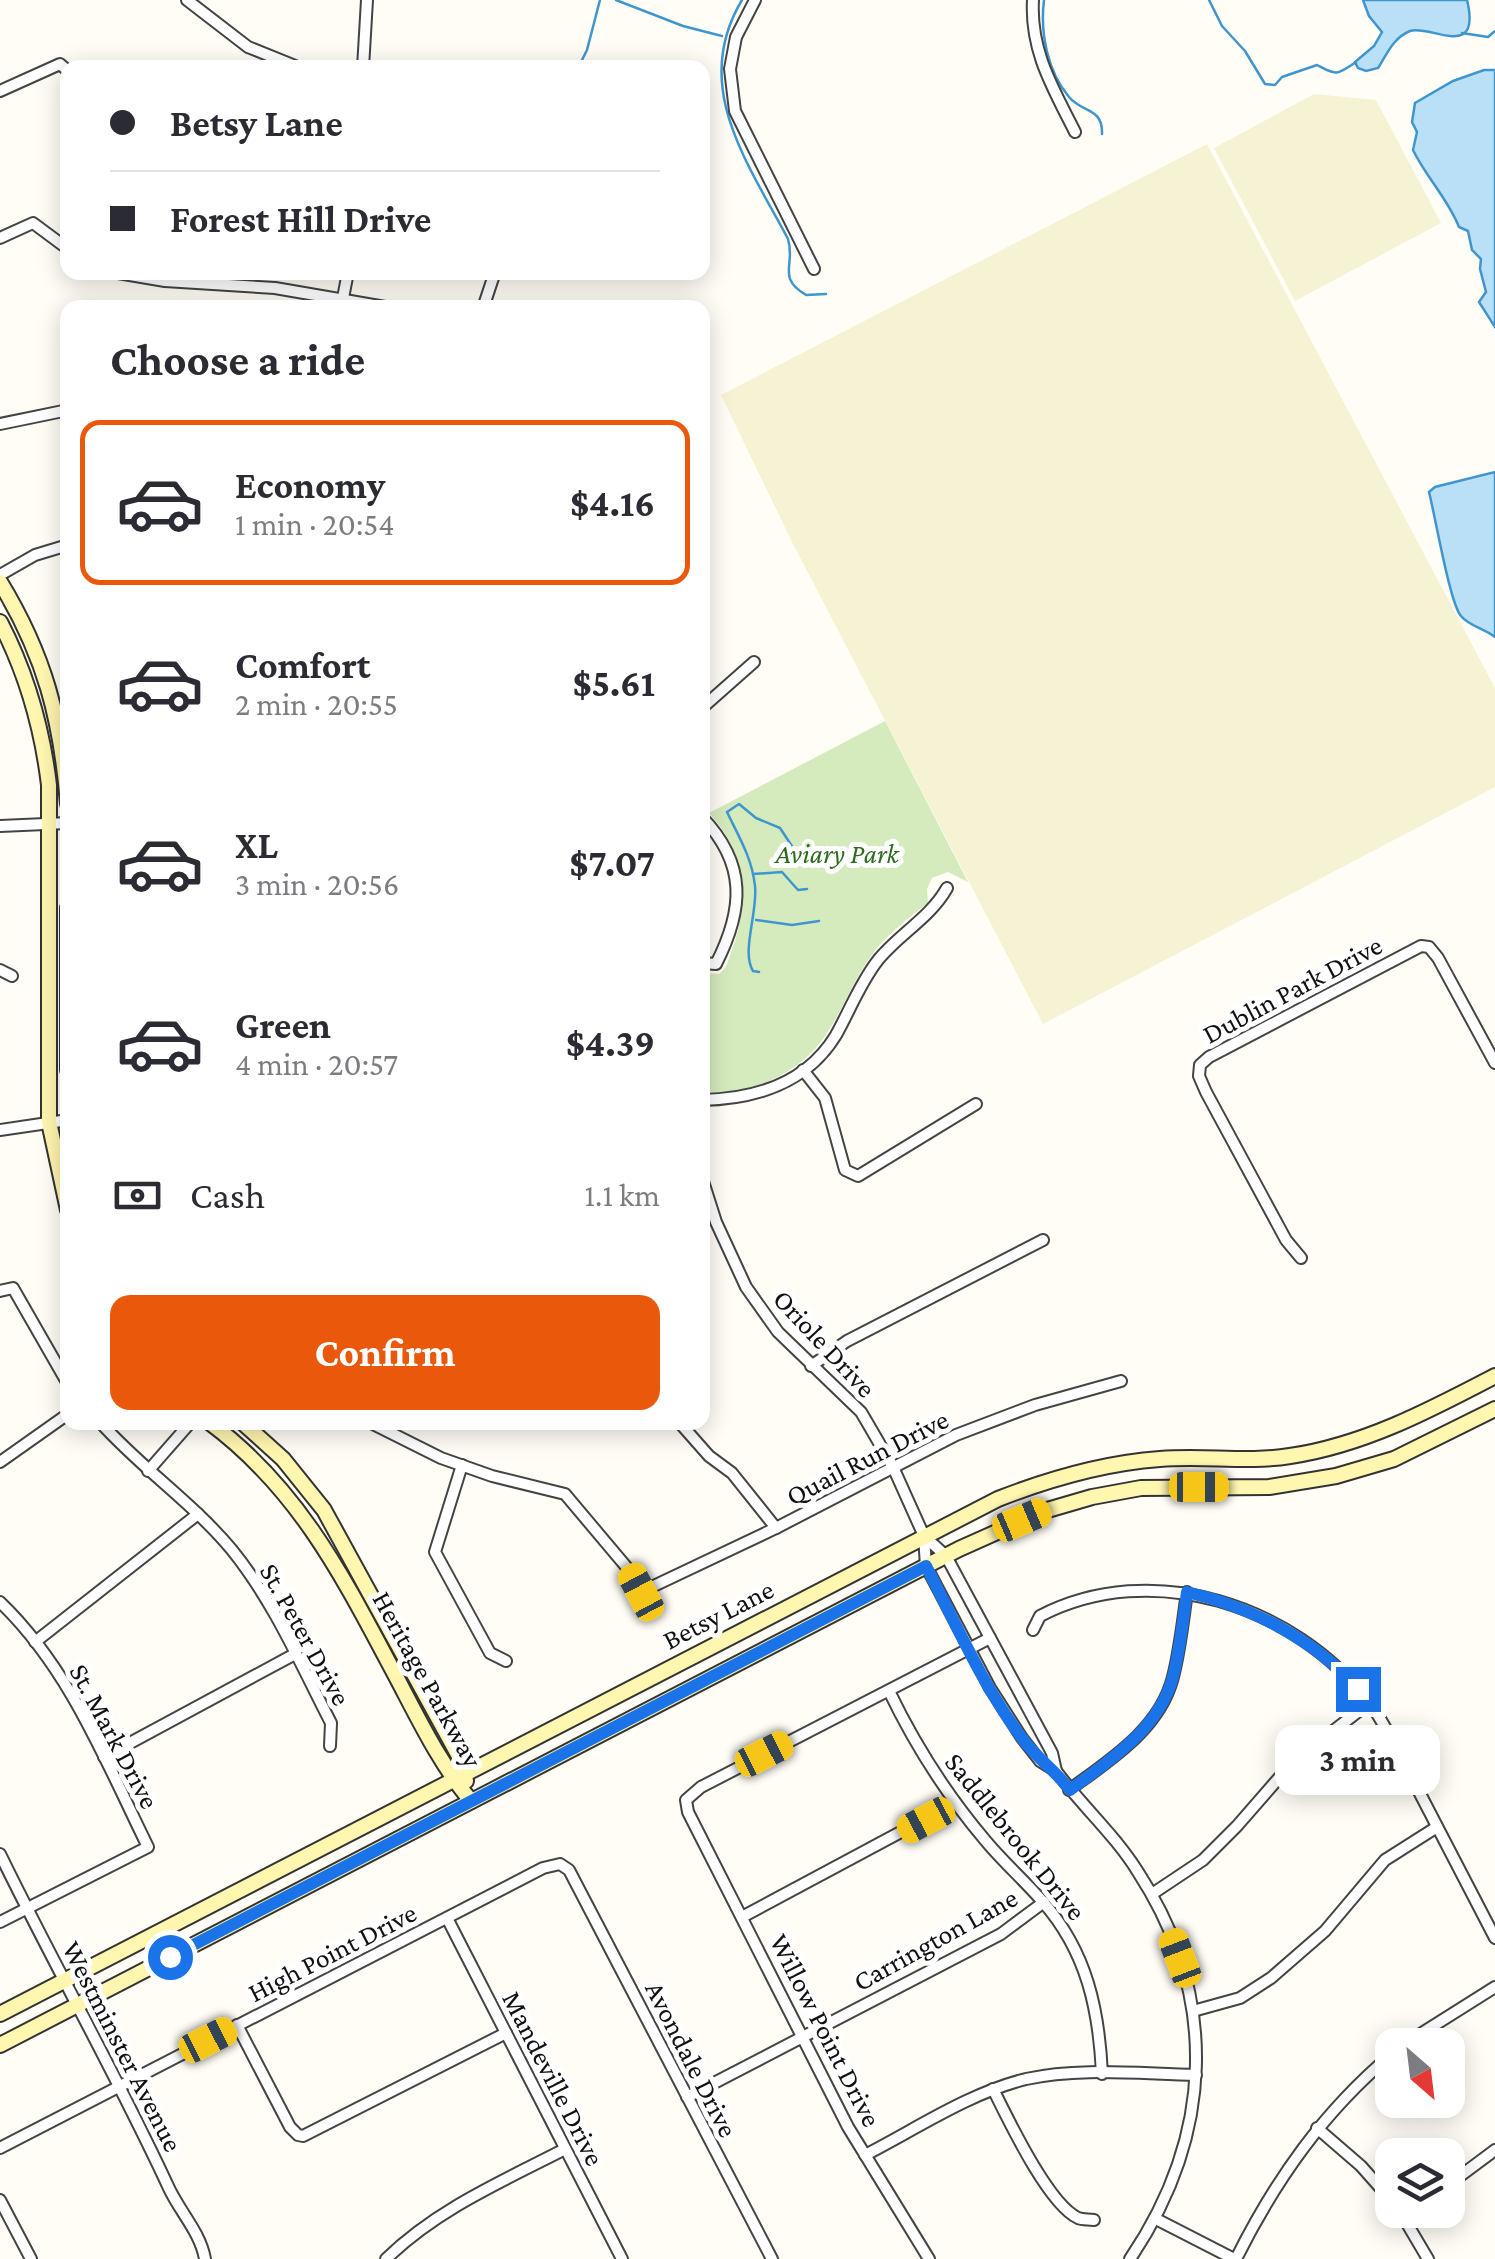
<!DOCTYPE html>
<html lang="en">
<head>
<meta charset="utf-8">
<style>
  :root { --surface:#fff; --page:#f2f2f3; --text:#2b2b33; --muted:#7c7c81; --line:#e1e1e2; --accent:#ea580c }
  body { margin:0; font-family:"Crimson Pro",serif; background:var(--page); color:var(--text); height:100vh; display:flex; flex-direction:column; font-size:38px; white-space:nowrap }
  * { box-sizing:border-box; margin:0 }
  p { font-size:32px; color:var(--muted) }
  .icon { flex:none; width:55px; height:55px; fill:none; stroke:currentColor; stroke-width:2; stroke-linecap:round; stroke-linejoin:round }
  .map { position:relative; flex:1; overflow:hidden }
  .drawer { position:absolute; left:60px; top:300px; width:650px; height:1130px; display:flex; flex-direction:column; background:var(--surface); border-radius:20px; box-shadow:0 5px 25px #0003 }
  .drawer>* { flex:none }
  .guide { position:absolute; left:60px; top:60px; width:650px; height:220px; border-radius:20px; box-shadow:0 5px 25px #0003; display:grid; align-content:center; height:220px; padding:0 50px; background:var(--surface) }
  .needle { width:65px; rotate:152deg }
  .tools { position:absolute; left:1375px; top:2028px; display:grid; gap:20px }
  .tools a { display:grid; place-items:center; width:90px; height:90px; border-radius:20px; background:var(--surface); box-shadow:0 5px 25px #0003; font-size:50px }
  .end { position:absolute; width:45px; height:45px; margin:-22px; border:12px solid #1a73e8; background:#fff; box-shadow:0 0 0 5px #fff }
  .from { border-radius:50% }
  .bubble { position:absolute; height:70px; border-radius:20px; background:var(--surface); box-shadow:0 5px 25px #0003; font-size:32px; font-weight:700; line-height:70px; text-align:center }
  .car { position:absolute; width:30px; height:60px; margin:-30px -15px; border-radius:12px; box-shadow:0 0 8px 2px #0007; background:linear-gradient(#f5c518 24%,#345 0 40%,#f5c518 0 76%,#345 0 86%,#f5c518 0) }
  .guide b { display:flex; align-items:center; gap:35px; height:95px; font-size:38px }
  .guide b+b { border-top:2px solid var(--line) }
  .guide i { width:25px; height:25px; background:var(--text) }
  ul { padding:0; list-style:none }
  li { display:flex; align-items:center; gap:30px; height:165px; margin:0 20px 15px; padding:0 30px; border:5px solid transparent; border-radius:20px }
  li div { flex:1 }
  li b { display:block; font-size:38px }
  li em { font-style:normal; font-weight:700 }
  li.active { border-color:var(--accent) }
  li>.icon { width:90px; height:90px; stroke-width:1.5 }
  h2 { padding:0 50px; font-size:45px; line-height:120px }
  .pay { display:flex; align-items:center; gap:25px; height:110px; padding:0 50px; font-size:38px }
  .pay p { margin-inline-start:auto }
  .primary-button { display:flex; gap:20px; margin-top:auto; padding:20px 50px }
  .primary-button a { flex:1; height:115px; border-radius:20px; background:var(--accent); color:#fff; font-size:40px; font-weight:700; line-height:115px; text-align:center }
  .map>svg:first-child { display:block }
  .farmland { fill:#f6f3d4 }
  .green { fill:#d5ebbd }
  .water { fill:#b9e0f7; stroke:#3f96cf; stroke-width:2.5 }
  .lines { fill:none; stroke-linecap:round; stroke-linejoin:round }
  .stream { stroke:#3f96cf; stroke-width:2.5 }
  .minor-casing { stroke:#444; stroke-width:14 }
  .secondary-casing { stroke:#333; stroke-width:18 }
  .minor { stroke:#fff; stroke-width:10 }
  .secondary { stroke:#fff6b0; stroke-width:14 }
  .route { stroke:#1a73e8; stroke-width:12 }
  .labels { text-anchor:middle; stroke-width:10; stroke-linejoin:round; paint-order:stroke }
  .park-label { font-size:28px; font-style:italic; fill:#2f6b1f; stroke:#fff }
  .street-label { font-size:28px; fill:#111; stroke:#fff }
</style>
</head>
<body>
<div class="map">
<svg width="1495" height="2259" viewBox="0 0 1495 2259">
  <rect width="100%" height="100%" fill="#fffdf5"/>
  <!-- farmland -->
  <g class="farmland">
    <polygon points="1314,94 1376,100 1441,223 1295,301 1214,148"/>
    <polygon points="1207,144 1495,688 1495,787 1043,1024 792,542 721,395"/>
  </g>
  <!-- green -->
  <path class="green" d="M885,721L968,882L948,872L932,878L927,889L928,903C907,919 886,935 871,956C854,980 844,1006 829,1030C803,1073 751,1096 703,1092L706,973L719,974C729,966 728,959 733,947C750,898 745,852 709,813Z"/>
  <!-- water -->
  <g class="water">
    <path d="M1363,0H1467C1482,62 1430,24 1410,31C1393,38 1387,54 1378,68L1366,71L1358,68L1355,62L1374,46L1382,32L1369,16Z"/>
    <path d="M1484,70H1495V327L1479,302L1486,292L1480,269L1481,259L1472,250L1468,231L1459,227C1448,199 1426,177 1413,150L1417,132L1412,122L1415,103L1453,81Z"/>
    <path d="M1495,472V637C1485,629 1469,626 1461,616C1450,604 1435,515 1429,492L1435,487Z"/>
  </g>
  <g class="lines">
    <!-- stream -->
    <g class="stream">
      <polyline points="616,0 683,26 722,36"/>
      <path d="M742,0C690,86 748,163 788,239C796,265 776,277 806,295L826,294"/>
      <path d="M1044,0C1040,32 1047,71 1069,97C1082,113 1103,107 1102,134"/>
      <path d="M1209,0L1222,26L1245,51L1265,84L1275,85L1282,77L1317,65C1336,75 1336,76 1356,62"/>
      <polyline points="1462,33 1488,37 1495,31"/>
      <polyline points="578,68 587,50 600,0"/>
      <polyline points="753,874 782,872 798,890 807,889"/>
      <polyline points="756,920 792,925 819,921"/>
      <path d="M759,972L753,971C741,952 758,912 755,886C752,858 739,837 727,812L739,804L756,818L780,828L803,863"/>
    </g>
    <!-- minor casing -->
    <g class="minor-casing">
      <g id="minor">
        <polyline points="187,0 248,47 300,68"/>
        <polyline points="755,0 736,37 730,69 735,111 814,269"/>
        <path d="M1033,0C1030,51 1053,88 1075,132"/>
        <polyline points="363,68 367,0"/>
        <polyline points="0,91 60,64 68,71"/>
        <polyline points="0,238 33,223 68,249"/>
        <polyline points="112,272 165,281 275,288 391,308"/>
        <polyline points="343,298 348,272"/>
        <polyline points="483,308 495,272"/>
        <polyline points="0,424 68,410"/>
        <polyline points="0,575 35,555 68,545"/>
        <polyline points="702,708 754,662"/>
        <path d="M702,817C747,864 744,909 716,964L702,963"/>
        <polyline points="0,826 68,823"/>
        <polyline points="0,970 12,976"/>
        <polyline points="803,1070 825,1098 845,1170 858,1176 976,1104"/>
        <path d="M702,1100C755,1099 807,1083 836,1035C850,1010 860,983 878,960C899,934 930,918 947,888"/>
        <polyline points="0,1130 68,1120"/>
        <path d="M702,1178L716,1222L746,1287L778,1332L861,1412L871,1429L893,1467L924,1536L926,1566L990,1688L1022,1738L1040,1761L1056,1771C1082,1806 1115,1835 1138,1872C1220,1998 1213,2136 1130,2259"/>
        <polyline points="1301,1258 1286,1240 1206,1092 1199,1076 1200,1065 1209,1057 1421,946 1429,947 1438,958 1495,1063"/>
        <polyline points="0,1291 13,1288 68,1384"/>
        <polyline points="811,1366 847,1341 1043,1240"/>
        <path d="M100,1422C141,1468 193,1503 232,1550C274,1602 301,1665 331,1723L330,1746"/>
        <polyline points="369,1422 441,1458 492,1476 565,1494 629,1570 641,1592 776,1528 956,1435 1035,1405 1121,1381"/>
        <polyline points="679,1422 709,1456 732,1473 776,1528"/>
        <polyline points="0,1462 68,1414"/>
        <polyline points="462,1465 435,1552 490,1653 506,1661"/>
        <polyline points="148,1471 191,1422"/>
        <polyline points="924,1536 946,1556 1052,1753 1056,1771"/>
        <path d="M0,1602C70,1669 106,1762 148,1847L0,1922"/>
        <path d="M1033,1630L1040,1616C1152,1558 1294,1605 1369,1702C1387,1726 1399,1755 1414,1782C1441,1834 1468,1886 1495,1938"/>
        <polyline points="35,1642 198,1514"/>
        <path d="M889,1691C915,1745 946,1794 985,1840C1003,1862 1025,1881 1043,1902C1087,1952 1099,2010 1102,2074"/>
        <polyline points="104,1757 295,1654"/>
        <path d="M1069,1790C1110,1760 1160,1729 1173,1677C1180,1650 1183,1620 1187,1592"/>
        <path d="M0,1854C54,1965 115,2072 167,2184C178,2210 200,2231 205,2259"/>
        <polyline points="1152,1894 1203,1860 1237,1826 1291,1764 1369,1703"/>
        <polyline points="742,1917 955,1803"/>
        <polyline points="447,1918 622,2259"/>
        <polyline points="1193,2011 1240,1998 1271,1978 1325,1931 1385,1860 1437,1827"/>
        <polyline points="237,2025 290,2127 298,2135 303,2136 506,2033"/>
        <polyline points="1403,2045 1495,1987"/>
        <path d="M993,2089C1008,2119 1048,2204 1078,2218C1083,2220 1088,2219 1094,2220"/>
        <polyline points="687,2097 1001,1934 1044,1902"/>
        <polyline points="1317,2128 1361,2166 1392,2201"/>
        <polyline points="0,2148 543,1868 560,1864 569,1870 772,2259"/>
        <path d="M865,2155C916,2129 969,2093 1026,2079C1080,2067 1140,2074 1196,2075"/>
        <polyline points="1448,2185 1495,2150"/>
        <polyline points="0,2200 31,2259"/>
        <polyline points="1399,2210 1428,2259"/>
        <polyline points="1156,2219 1234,2259"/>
        <path d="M386,2259C437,2209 503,2181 565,2149"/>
        <polyline points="929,2259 848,2127 688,1812 686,1800 701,1787 990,1638"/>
        <path d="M1236,2259C1276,2179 1324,2111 1392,2054"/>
      </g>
    </g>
    <!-- secondary casing -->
    <g class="secondary-casing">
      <g id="secondary">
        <path d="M0,582C45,656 61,719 68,804"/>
        <path d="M0,622C27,674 42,727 49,785V1122L68,1210"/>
        <polyline points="68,908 68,1070"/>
        <path d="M209,1422C302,1491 346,1583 399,1682C421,1724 441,1765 471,1801"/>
        <polyline points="242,1422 283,1459 324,1510 461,1760 466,1781"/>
        <path d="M0,2014L998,1499C1049,1479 1105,1463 1160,1459C1203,1455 1248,1463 1290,1456C1364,1445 1430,1410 1495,1376"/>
        <polyline points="0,2045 959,1549 1044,1511 1092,1497 1141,1488 1269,1487 1336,1476 1394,1459 1495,1409"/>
      </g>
    </g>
    <!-- minor -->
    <use href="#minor" class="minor"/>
    <!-- secondary -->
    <use href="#secondary" class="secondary"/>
  </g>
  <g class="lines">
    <!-- route -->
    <path class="route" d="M170,1957L926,1566C956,1624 983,1686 1022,1738C1036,1758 1055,1770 1070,1790C1110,1760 1159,1729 1173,1677C1180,1650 1183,1620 1187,1592C1251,1607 1314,1639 1358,1689"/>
  </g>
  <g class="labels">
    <!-- park labels -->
    <g class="park-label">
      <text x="837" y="863">Aviary Park</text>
    </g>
    <!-- street labels -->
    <g class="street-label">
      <text transform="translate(1292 989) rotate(-28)" y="10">Dublin Park Drive</text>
      <text transform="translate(825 1343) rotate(47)" y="10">Oriole Drive</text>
      <text transform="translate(867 1457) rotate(-27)" y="10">Quail Run Drive</text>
      <text transform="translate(718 1614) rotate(-27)" y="10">Betsy Lane</text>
      <text transform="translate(306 1634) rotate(61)" y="10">St. Peter Drive</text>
      <text transform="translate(428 1679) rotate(61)" y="10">Heritage Parkway</text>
      <text transform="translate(115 1736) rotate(62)" y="10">St. Mark Drive</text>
      <text transform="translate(1016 1836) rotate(51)" y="10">Saddlebrook Drive</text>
      <text transform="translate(935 1939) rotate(-29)" y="10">Carrington Lane</text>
      <text transform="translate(332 1952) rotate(-27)" y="10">High Point Drive</text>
      <text transform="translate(826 2030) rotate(63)" y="10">Willow Point Drive</text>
      <text transform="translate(123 2046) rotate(63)" y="10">Westminster Avenue</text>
      <text transform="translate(692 2059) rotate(63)" y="10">Avondale Drive</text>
      <text transform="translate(554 2078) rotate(63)" y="10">Mandeville Drive</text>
    </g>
  </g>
</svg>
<div class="tools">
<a><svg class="needle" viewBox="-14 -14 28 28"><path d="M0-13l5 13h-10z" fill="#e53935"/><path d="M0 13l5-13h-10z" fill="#7c7c81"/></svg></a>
<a><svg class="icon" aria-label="layers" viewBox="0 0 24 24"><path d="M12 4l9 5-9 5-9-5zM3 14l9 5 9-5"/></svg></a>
</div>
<i class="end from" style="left:170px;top:1957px"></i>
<i class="end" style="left:1358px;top:1689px"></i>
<div class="bubble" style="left:1275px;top:1725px;width:165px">3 min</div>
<i class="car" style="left:1199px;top:1487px;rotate:90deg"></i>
<i class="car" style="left:1022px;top:1520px;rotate:67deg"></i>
<i class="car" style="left:641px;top:1592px;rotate:332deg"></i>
<i class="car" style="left:764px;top:1754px;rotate:63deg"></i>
<i class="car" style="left:926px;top:1820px;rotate:242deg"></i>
<i class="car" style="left:1180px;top:1958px;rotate:339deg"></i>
<i class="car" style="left:208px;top:2040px;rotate:63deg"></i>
<div class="guide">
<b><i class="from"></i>Betsy Lane</b>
<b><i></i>Forest Hill Drive</b>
</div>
<section class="drawer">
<h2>Choose a ride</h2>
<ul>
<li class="active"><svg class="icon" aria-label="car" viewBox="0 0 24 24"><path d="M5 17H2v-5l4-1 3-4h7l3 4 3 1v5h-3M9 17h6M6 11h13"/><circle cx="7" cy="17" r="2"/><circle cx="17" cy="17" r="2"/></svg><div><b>Economy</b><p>1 min · 20:54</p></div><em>$4.16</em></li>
<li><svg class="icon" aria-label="car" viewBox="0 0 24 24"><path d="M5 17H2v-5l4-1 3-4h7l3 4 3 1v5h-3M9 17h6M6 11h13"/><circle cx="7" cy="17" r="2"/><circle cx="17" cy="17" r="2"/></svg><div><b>Comfort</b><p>2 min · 20:55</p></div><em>$5.61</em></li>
<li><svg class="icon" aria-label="car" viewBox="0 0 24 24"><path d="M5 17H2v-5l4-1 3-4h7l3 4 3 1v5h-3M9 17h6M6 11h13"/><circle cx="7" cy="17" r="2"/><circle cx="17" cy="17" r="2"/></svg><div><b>XL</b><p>3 min · 20:56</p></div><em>$7.07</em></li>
<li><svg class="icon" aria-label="car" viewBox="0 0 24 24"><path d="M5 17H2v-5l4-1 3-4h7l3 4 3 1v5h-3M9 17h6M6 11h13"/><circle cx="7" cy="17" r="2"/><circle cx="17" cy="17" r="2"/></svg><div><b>Green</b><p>4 min · 20:57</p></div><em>$4.39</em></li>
</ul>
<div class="pay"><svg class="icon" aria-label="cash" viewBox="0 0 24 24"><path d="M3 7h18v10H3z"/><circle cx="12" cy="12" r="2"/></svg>Cash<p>1.1 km</p></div>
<div class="primary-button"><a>Confirm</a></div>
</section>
</div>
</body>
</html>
